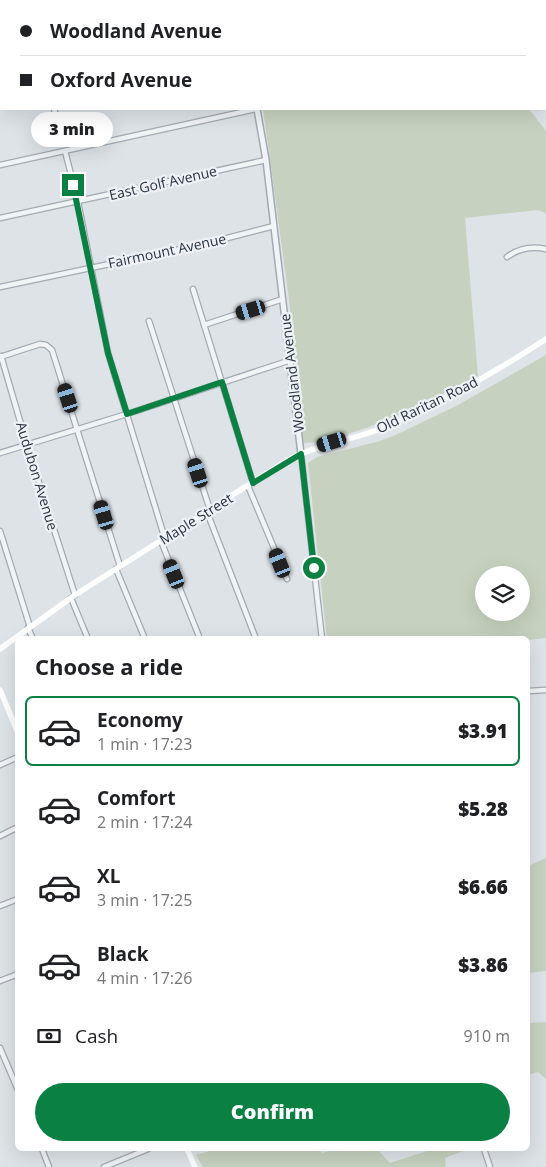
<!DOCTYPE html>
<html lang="en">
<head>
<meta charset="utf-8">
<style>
  :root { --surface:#fff; --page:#f6f6f6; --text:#202124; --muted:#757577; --line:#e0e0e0; --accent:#0b8043 }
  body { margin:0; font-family:"Open Sans",sans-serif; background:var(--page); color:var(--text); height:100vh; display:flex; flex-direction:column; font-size:19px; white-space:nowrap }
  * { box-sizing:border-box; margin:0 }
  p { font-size:16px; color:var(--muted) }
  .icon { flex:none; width:28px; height:28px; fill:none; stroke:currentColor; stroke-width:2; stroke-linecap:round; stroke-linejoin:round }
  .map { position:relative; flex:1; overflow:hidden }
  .side { position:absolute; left:15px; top:636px; width:515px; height:515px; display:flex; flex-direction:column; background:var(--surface); border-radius:8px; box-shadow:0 5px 20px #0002 }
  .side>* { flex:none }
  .hud { position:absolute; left:0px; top:0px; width:546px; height:110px; box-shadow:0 5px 20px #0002; display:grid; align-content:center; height:110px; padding:0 20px; background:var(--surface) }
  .fabs { position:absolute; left:475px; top:566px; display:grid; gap:10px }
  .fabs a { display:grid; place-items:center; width:55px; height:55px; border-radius:50%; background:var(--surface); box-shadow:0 5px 20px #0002; font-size:25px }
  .end { position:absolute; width:22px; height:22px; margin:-11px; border:6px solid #0b8043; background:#fff; box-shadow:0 0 0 2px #fff }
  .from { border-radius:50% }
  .bubble { position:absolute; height:35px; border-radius:18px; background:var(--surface); box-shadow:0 5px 20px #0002; font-size:16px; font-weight:800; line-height:35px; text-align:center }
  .car { position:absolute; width:15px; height:30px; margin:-15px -8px; border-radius:6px; box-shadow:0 0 4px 1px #0007; background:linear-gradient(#222 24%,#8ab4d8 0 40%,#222 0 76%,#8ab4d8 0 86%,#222 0) }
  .hud b { display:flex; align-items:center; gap:18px; height:48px; font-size:19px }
  .hud b+b { border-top:1px solid var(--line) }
  .hud i { width:12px; height:12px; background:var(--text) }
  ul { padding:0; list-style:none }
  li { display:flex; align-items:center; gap:15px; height:70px; margin:0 10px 8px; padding:0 10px; border:2px solid transparent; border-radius:8px }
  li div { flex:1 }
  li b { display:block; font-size:19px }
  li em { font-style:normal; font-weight:800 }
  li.selected { border-color:var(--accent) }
  li>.icon { width:45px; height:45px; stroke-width:1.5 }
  h2 { padding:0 20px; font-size:22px; line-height:60px }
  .pay { display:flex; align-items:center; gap:12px; height:55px; padding:0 20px; font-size:19px }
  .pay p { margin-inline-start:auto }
  .button { display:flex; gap:10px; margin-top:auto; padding:10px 20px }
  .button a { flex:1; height:58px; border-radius:30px; background:var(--accent); color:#fff; font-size:20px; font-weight:800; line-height:58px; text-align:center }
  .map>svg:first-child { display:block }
  .green { fill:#c6d2bf; fill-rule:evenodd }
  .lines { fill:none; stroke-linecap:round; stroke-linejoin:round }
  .minor-casing { stroke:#a3aab2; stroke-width:7 }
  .tertiary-casing { stroke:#a3aab2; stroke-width:8 }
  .minor { stroke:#f1f4f7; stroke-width:4.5 }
  .tertiary { stroke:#f1f4f7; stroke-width:5 }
  .secondary { stroke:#fff; stroke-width:5.5 }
  .route { stroke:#0b8043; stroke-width:6 }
  .labels { text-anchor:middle; stroke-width:4.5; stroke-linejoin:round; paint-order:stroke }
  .street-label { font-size:14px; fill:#273240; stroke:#eef2f6 }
</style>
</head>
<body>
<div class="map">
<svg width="546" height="1167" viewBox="0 0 546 1167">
  <rect width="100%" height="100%" fill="#dee3e8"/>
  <!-- green -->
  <g class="green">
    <polygon points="233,0 453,0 234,1"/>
    <path d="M263,109H529L546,131V213L538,210L465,218L478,376C432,399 387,424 337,437C325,440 314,443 303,443L289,299Z"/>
    <path d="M546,355V638L528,640L327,639L308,463L317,457L380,441L400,433L458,405ZM484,575H521V612H484Z"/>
    <polygon points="546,858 546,971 528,973 528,866"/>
    <polygon points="546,1022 546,1079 538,1072 528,1075 528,1023"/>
    <polygon points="216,1149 319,1149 322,1153 337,1149 377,1149 390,1163 433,1149 468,1149 445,1158 446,1167 203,1167 196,1155"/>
  </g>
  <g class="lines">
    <!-- minor casing -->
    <g class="minor-casing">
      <g id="minor">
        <polyline points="86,0 86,1"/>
        <polyline points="146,1 151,0"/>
        <polyline points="545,80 546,81"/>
        <polyline points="0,91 1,90"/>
        <polyline points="54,109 56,116"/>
        <polyline points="65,151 78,202 108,353 165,539"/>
        <polyline points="0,165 256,109"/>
        <polyline points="0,218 266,160"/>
        <path d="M507,257C519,248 531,246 546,249"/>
        <polyline points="0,287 200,245 274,226"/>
        <polyline points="193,289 253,483"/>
        <polyline points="149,321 210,510"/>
        <polyline points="204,325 283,299"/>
        <polyline points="1,356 27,445 75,595"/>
        <polyline points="0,357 40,344 46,345 52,350 120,566"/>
        <polyline points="0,453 127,414 291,360"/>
        <polyline points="301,454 322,639"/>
        <polyline points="248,486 287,579"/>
        <polyline points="207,512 256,639"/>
        <polyline points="0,531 30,627"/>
        <polyline points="161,541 200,639"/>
        <polyline points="116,569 145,639"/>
        <polyline points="71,598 88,639"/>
        <polyline points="28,628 33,639"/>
        <polyline points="528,691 546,690"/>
        <polyline points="0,765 18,757"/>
        <polyline points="0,836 18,827"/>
        <polyline points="0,906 18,899"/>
        <polyline points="0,981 18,974"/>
        <polyline points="0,1048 18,1090"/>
        <polyline points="42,1149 49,1167"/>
        <polyline points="484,1149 490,1167"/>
        <polyline points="104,1167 148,1149"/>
      </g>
    </g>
    <!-- tertiary casing -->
    <g class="tertiary-casing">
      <g id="tertiary">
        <polyline points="226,0 226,1"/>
        <polyline points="257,109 266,160 301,454"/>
      </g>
    </g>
    <!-- minor -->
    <use href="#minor" class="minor"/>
    <!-- tertiary -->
    <use href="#tertiary" class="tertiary"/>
    <!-- secondary -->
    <g class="secondary">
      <path d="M0,649L75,595L286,461C319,443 356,440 390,425C444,401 496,372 546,339"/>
      <polyline points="0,690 18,733"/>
      <polyline points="187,1149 195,1167"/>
    </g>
  </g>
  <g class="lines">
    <!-- route -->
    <polyline class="route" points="73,185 108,353 127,414 222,382 253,483 301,454 314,568"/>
  </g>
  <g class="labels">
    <!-- street labels -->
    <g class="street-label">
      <text transform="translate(163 183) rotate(-13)" y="5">East Golf Avenue</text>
      <text transform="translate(167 251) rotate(-12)" y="5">Fairmount Avenue</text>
      <text transform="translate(292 373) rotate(-97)" y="5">Woodland Avenue</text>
      <text transform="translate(427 405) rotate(-26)" y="5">Old Raritan Road</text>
      <text transform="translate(37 476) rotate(73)" y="5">Audubon Avenue</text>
      <text transform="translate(196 519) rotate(-32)" y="5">Maple Street</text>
    </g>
  </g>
</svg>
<div class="fabs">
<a><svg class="icon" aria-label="layers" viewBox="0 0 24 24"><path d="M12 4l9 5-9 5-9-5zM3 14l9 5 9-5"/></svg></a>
</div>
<i class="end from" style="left:314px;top:568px"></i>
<i class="end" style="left:73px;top:185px"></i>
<div class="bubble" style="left:31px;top:112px;width:82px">3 min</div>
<i class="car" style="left:251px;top:310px;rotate:253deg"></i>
<i class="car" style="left:68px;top:398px;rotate:342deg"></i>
<i class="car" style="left:332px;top:442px;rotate:253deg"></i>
<i class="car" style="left:198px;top:473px;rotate:342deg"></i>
<i class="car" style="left:104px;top:515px;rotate:343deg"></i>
<i class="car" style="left:280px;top:563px;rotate:338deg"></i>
<i class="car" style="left:174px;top:574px;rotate:338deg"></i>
<div class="hud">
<b><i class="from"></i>Woodland Avenue</b>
<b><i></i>Oxford Avenue</b>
</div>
<section class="side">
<h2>Choose a ride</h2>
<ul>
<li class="selected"><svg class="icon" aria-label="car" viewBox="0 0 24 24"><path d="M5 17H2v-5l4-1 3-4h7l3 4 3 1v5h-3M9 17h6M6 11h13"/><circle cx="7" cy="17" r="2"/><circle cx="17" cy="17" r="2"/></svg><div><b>Economy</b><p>1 min · 17:23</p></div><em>$3.91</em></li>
<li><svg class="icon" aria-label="car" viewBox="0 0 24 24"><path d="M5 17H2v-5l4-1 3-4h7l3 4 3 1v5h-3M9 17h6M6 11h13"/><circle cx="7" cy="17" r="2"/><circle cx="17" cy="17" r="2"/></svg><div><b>Comfort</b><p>2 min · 17:24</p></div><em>$5.28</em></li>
<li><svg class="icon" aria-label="car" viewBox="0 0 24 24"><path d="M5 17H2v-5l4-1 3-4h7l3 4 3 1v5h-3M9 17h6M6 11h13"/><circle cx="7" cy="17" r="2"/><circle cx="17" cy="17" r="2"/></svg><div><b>XL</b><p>3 min · 17:25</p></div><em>$6.66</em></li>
<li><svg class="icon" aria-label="car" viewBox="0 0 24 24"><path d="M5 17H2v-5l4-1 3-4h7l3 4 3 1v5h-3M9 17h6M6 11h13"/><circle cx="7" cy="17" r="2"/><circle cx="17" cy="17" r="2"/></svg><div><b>Black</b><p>4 min · 17:26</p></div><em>$3.86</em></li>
</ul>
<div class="pay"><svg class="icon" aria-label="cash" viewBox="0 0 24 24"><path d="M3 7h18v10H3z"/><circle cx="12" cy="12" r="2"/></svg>Cash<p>910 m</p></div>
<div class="button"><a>Confirm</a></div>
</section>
</div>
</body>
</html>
